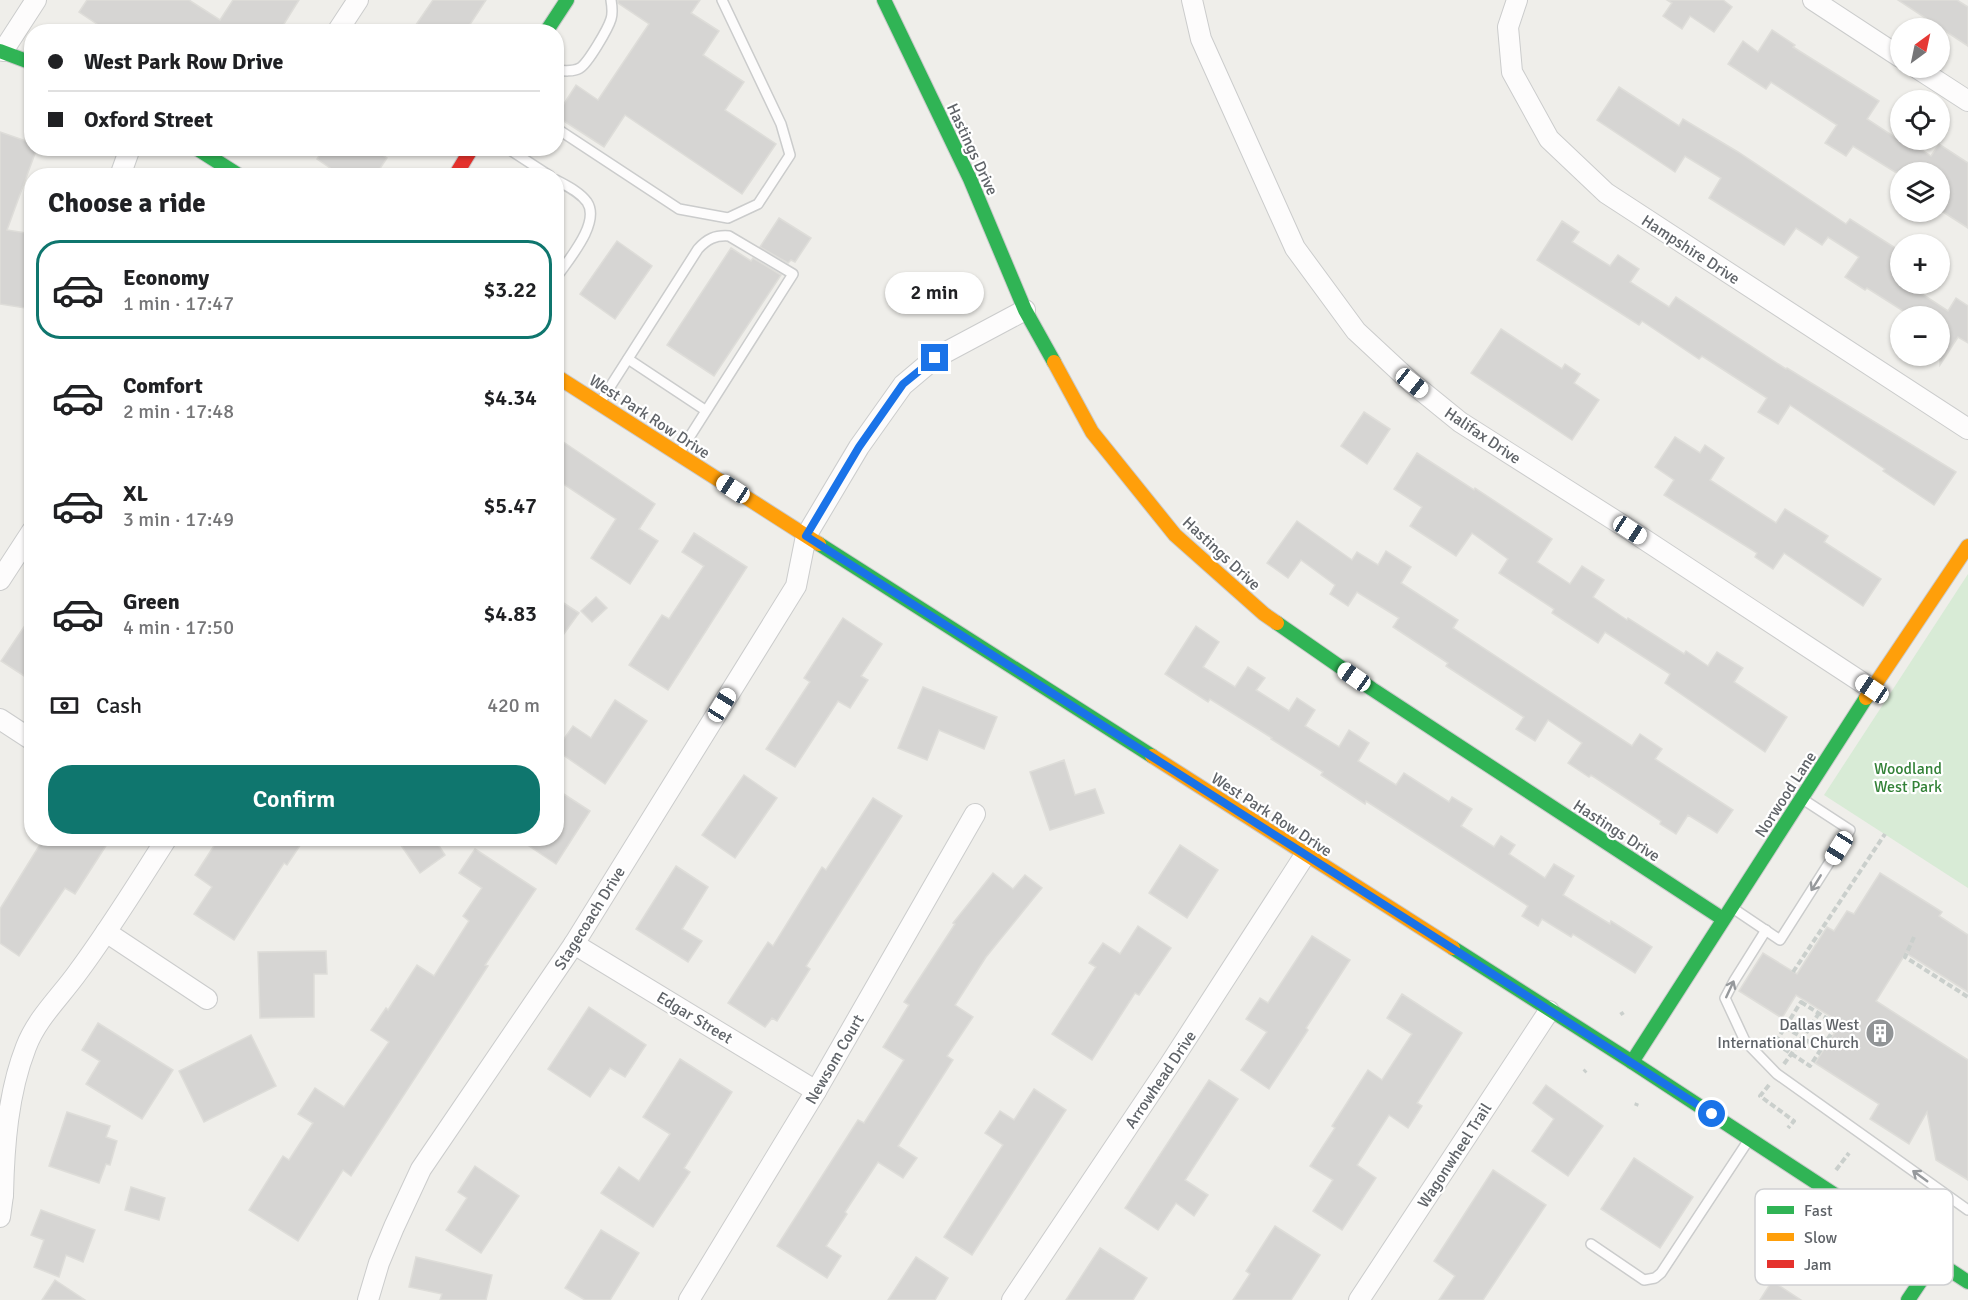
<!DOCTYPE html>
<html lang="en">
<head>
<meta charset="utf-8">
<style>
  :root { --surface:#fff; --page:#f6f6f6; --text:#202124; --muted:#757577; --line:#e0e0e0; --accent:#0f766e }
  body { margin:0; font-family:Signika,sans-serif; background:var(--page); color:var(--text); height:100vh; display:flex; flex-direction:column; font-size:22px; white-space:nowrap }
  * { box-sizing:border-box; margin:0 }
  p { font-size:20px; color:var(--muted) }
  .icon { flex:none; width:33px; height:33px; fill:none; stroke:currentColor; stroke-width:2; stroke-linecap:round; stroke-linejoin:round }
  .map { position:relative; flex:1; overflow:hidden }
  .side { position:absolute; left:24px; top:168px; width:540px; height:678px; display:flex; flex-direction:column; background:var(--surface); border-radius:24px; box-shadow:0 2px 4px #0004 }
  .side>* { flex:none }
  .banner { position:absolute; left:24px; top:24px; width:540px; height:132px; border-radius:24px; box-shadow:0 2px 4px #0004; display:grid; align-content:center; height:132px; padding:0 24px; background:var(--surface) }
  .needle { width:39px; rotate:33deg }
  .tools { position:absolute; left:1890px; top:18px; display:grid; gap:12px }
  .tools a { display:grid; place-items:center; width:60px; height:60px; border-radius:50%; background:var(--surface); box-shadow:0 2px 4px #0004; font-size:30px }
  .end { position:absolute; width:27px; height:27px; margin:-14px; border:8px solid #1a73e8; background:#fff; box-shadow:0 0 0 3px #fff }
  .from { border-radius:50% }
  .bubble { position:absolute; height:42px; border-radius:21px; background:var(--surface); box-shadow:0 2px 4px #0004; font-size:20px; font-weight:600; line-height:42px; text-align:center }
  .car { position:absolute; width:18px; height:36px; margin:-18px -9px; border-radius:8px; box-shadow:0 0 4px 2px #0007; background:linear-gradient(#fff 24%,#345 0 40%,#fff 0 76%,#345 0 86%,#fff 0) }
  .banner b { display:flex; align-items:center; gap:21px; height:57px; font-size:22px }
  .banner b+b { border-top:2px solid var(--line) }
  .banner i { width:15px; height:15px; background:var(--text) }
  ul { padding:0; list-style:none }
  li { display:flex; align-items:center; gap:18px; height:99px; margin:0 12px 9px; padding:0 12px; border:3px solid transparent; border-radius:24px }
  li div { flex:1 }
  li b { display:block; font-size:22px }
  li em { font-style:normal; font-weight:600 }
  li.selected { border-color:var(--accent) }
  li>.icon { width:54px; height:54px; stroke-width:1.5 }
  h2 { padding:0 24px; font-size:27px; line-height:72px }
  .pay { display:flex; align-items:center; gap:15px; height:66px; padding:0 24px; font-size:22px }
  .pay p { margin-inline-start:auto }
  .primary-button { display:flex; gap:12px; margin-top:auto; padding:12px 24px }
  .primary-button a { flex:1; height:69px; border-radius:24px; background:var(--accent); color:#fff; font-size:24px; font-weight:600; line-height:69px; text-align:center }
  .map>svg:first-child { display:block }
  .green { fill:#d8ebd6 }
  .building { fill:#d6d5d3; stroke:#deddd9; stroke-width:1.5 }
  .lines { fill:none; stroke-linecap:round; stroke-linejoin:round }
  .lane-casing { stroke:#cbcccc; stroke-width:12 }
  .street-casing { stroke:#cbcccc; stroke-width:22 }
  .fast-casing { stroke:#cacacb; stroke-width:16 }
  .slow-casing { stroke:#cacacb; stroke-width:16 }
  .jam-casing { stroke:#cacacb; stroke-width:16 }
  .path { stroke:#cacfcc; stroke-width:4; stroke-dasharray:6 3; stroke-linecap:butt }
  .lane { stroke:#fdfcfc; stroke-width:9 }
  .street { stroke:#fdfcfc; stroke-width:20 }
  .fast { stroke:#30b455; stroke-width:14 }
  .slow { stroke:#ff9f0a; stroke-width:14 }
  .jam { stroke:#e5322d; stroke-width:14 }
  .oneway { stroke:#96999c }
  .route { stroke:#1a73e8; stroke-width:8 }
  .labels { text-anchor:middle; stroke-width:4.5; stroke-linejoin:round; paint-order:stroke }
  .street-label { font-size:16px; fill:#5f6368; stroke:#fff }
  .park-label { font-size:16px; fill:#348238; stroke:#fff }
  .poi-label { font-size:16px; fill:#5f6368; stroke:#fff; text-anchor:end }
  .key { fill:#fff; stroke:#cfd0d2; stroke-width:1.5 }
  .key-label { font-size:16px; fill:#5f6368 }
</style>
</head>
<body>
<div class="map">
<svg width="1968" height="1300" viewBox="0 0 1968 1300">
  <rect width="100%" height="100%" fill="#efeeea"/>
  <!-- green -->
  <polygon class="green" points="1968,574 1968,888 1824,795"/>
  <!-- building -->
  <g class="building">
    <polygon points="87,0 189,0 220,20 233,0 299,0 279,32 109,32 79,12"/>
    <polygon points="433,0 486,0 465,32 411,32"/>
    <polygon points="618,0 700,0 691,13 719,31 703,55 744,82 725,110 776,144 742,194 625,115 604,147 556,116 576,85 598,100 649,24 618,3"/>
    <polygon points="1667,0 1723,0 1732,7 1714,32 1690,16 1682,29 1663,16 1672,3"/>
    <polygon points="1898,0 1957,0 1968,7 1968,46"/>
    <polygon points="1772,30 1795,45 1793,47 1879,101 1867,119 1905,144 1907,140 1931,156 1939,144 1968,163 1968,228 1940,210 1940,172 1895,172 1853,146 1846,156 1825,143 1837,125 1771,82 1766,89 1728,64 1743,41 1758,52"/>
    <polygon points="1619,87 1679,126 1683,119 1738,152 1846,224 1850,219 1900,251 1900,284 1907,284 1948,311 1956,298 1968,306 1968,343 1958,337 1940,365 1940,316 1911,316 1867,288 1865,290 1845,277 1859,257 1828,237 1822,245 1796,228 1784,245 1709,198 1721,178 1685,156 1675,172 1597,120"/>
    <polygon points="0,132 32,143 32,148 37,148 7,230 32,234 32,264 25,308 0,304"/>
    <polygon points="324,148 372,148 387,158 375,176 342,176 317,159"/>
    <polygon points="779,218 811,238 795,262 791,260 788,263 760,247"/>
    <polygon points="1562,221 1579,232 1572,242 1610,266 1618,255 1639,269 1630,282 1669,307 1676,297 1786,369 1787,368 1956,472 1934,505 1883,471 1885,469 1790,405 1778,424 1758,412 1767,398 1702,356 1699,359 1642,321 1639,325 1537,260"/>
    <polygon points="617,241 652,266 615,319 580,294"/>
    <polygon points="731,248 751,261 753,258 781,275 714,376 667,345"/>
    <polygon points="1501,329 1562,369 1565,364 1580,374 1574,383 1599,400 1572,440 1471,373"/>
    <polygon points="1364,412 1390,429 1367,464 1341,446"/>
    <polygon points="556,437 655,504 639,529 658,541 630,584 591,558 616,519 556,479"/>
    <polygon points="1675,437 1700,453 1705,445 1724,458 1710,480 1776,523 1785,509 1828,536 1824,542 1881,579 1863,606 1784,553 1773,569 1755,557 1757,553 1664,495 1674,480 1655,467"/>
    <polygon points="1417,453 1474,490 1475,488 1552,539 1537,562 1570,584 1582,566 1604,580 1593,597 1627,620 1628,618 1684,654 1686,651 1708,666 1717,652 1743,668 1734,682 1787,717 1765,752 1665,683 1670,674 1605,632 1598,643 1552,613 1554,609 1499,573 1508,559 1472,533 1456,556 1410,526 1422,507 1394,489"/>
    <polygon points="1297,521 1352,560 1357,552 1378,565 1386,551 1411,567 1401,583 1458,620 1453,628 1632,746 1640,734 1662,749 1655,759 1733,810 1717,833 1688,815 1676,834 1660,824 1661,821 1591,775 1589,777 1568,763 1582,743 1548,720 1535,741 1516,729 1524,717 1446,666 1448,663 1393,627 1399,618 1357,592 1348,606 1330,594 1335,585 1301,560 1288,578 1267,563"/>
    <polygon points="694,533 747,567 668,690 629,665 662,615 669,619 704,566 682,552"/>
    <polygon points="596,597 607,608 592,622 581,611"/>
    <polygon points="556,598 579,613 556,645"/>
    <polygon points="32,615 32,681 1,661"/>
    <polygon points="843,618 882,644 861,676 868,680 850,708 838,701 795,767 766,749 810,682 804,678"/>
    <polygon points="1196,626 1219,642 1203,667 1235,687 1248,667 1265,678 1256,690 1289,711 1297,698 1315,710 1305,726 1339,747 1349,730 1369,743 1358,761 1396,785 1404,773 1449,802 1452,797 1472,809 1461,826 1494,847 1501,836 1515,845 1509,854 1545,878 1554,864 1574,876 1563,895 1610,924 1611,921 1652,947 1635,973 1573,934 1571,937 1542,919 1538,926 1522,916 1528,906 1366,801 1365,804 1321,775 1323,772 1271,739 1272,738 1210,699 1208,702 1165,674"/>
    <polygon points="923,687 997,717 984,749 939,730 927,760 898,748"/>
    <polygon points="615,700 647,721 605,784 556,750 573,726 591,738"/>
    <polygon points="1064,760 1075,795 1095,789 1104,813 1050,830 1030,772"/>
    <polygon points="744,775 777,798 735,858 702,835"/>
    <polygon points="556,789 590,811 556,864 517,838 556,838"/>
    <polygon points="873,798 902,816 806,966 810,969 777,1021 772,1018 765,1027 728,1003 768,942 773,946 822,867 826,870"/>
    <polygon points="44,838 111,838 75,894 65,888 19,956 0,943 0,909"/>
    <polygon points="219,838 305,838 287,865 284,863 234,940 194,914 212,887 195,875"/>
    <polygon points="396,838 434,838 445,855 420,873"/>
    <polygon points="1180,845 1218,870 1187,918 1149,893"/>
    <polygon points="475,849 536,889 485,965 488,966 351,1176 343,1170 298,1241 249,1210 283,1156 289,1160 313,1123 298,1114 315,1088 344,1107 389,1042 371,1030 386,1008 388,1010 417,965 434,976 469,921 463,916 482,888 459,873"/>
    <polygon points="676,866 708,887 682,929 702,941 688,962 636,929"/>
    <polygon points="993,873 1013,889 1025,875 1042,888 986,957 955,1005 973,1017 947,1056 953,1060 898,1146 917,1158 903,1178 878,1162 845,1212 847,1214 826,1246 841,1256 827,1278 777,1246 858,1120 864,1123 904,1060 883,1047 909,1005 904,1002 955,924 953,923"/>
    <polygon points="1880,873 1942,912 1939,916 1968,935 1968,992 1906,953 1876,1001 1968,1060 1968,1180 1936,1160 1927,1112 1909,1144 1870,1119 1879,1104 1815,1063 1841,1023 1796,995 1782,1018 1739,991 1763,953 1797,974 1827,927 1834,931 1847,911 1854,914"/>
    <polygon points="1138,926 1171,948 1139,995 1135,993 1092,1060 1052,1034 1096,967 1089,963 1103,943 1120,954"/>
    <polygon points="1312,936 1350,960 1306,1028 1308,1030 1269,1089 1241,1070 1267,1032 1246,1019 1260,998 1268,1003"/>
    <polygon points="326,951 327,974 314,974 314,1017 260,1018 258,952"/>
    <polygon points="1402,994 1462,1033 1417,1103 1422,1106 1408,1128 1389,1115 1357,1165 1376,1178 1342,1230 1313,1211 1333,1180 1310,1166 1335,1128 1332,1126 1368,1070 1382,1080 1412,1034 1387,1018"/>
    <polygon points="589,1007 646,1045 625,1077 610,1068 590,1097 548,1069"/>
    <polygon points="98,1023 173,1070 142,1119 86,1084 100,1061 82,1050"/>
    <polygon points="251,1035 276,1086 204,1122 179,1071"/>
    <polygon points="680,1059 732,1092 684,1168 690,1172 653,1227 601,1193 619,1167 639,1181 670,1134 643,1117"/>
    <polygon points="1209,1080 1238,1099 1185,1180 1208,1195 1194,1216 1176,1203 1158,1230 1125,1208"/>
    <polygon points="1546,1085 1603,1126 1568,1176 1532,1151 1554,1119 1533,1103"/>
    <polygon points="1034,1089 1066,1110 972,1255 944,1237 1003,1145 985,1133 1000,1111 1014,1120"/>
    <polygon points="67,1112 110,1126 106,1137 117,1141 110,1165 106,1164 99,1183 49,1166"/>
    <polygon points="1634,1158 1693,1197 1660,1248 1601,1209"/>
    <polygon points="475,1166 519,1196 481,1253 446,1230 467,1198 458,1192"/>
    <polygon points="1493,1170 1546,1205 1483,1300 1439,1300 1455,1276 1434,1261"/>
    <polygon points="131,1187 165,1198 159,1220 125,1210"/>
    <polygon points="41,1210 95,1230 83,1262 66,1255 59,1277 34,1267 44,1240 31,1235"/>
    <polygon points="1275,1226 1320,1255 1291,1300 1233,1300 1250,1274 1246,1271"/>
    <polygon points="601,1230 639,1253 610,1300 585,1300 565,1288"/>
    <polygon points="1100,1248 1147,1278 1133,1300 1066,1300"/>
    <polygon points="416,1257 492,1275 486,1300 440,1300 442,1294 409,1287"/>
    <polygon points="916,1257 948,1278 935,1300 888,1300"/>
    <polygon points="55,1280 85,1300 42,1300"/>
    <polygon points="1772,1281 1801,1300 1760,1300"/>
  </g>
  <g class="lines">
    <!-- lane casing -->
    <g class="lane-casing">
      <g id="lane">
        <path d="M556,70C564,71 573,72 580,68C588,63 608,29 611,19C613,13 612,6 611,0"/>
        <polyline points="556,128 679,209 728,218 758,204 790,155 781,124 722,0"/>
        <polyline points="507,148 550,176"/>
        <path d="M556,180C567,186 580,192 587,202C601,223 568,260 556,278"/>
        <polyline points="628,359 705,410"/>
        <path d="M601,401L698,249C707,239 715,235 729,236L793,274L680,452"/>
        <polyline points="1734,909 1780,940 1850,830 1804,800"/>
        <polyline points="1766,930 1734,981 1725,998 1745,1041 1777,1074 1968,1210"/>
        <polyline points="1591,1244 1644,1280 1655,1278 1661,1273 1748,1141"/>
      </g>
    </g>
    <!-- street casing -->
    <g class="street-casing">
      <g id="street">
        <polyline points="1192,0 1201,39 1295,248 1356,331 1412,383 1460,422 1630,530 1872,689"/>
        <polyline points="1517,0 1508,27 1512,72 1549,139 1606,193 1968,429"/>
        <polyline points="1813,0 1900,57"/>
        <polyline points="337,32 358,0"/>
        <polyline points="3,51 36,0"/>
        <polyline points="1917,68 1968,101"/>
        <polyline points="120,176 130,148"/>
        <polyline points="0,580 32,531"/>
        <polyline points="0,719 32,740"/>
        <polyline points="106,932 207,999"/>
        <polyline points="574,944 816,1091"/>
        <path d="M3,1195C4,1146 8,1093 26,1047C37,1018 61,996 78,972C110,929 138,883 167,838"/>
        <polyline points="0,1196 3,1195 0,1217"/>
        <polyline points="368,1300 379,1263 394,1227 421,1169 574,944 796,586 806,536 859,447 903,385 935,358 1025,310"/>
        <polyline points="689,1300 816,1091 975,814"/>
        <polyline points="1012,1300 1170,1064 1305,855"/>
        <polyline points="1359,1300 1549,1011"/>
      </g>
    </g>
    <!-- fast casing -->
    <g class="fast-casing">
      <g id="fast">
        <polyline points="884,0 970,179 1025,310 1054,362"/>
        <polyline points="546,32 567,0"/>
        <polyline points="0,51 32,63"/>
        <polyline points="196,148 240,176"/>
        <polyline points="819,544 1152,756"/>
        <polyline points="1277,623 1372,689 1723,919"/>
        <polyline points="1453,948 1632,1062 1968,1282"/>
        <polyline points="1632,1062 1866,698"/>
        <polyline points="1908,1300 1935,1260"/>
      </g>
    </g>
    <!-- slow casing -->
    <g class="slow-casing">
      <g id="slow">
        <polyline points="1054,362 1092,432 1175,535 1264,614 1277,623"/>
        <polyline points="556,376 819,544"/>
        <polyline points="1866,698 1968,546"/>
        <polyline points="1152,756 1453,948"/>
      </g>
    </g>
    <!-- jam casing -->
    <g class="jam-casing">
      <polyline id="jam" points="455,176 472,148"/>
    </g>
    <!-- path -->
    <g class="path">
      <polyline points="1914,937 1905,957 1968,997"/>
      <polyline points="1793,972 1885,834"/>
      <polygon points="1801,1002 1837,1025 1810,1066 1775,1043"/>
      <polyline points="1621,1012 1623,1015"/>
      <polyline points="1785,1027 1803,1038 1819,1013"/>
      <polyline points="1784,1064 1803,1038 1821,1050"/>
      <polyline points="1584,1072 1586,1070"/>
      <polyline points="1769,1085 1760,1096 1794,1121 1788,1128"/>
      <polyline points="1636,1106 1637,1103"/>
      <polyline points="1836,1170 1849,1153"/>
    </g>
    <!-- lane -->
    <use href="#lane" class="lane"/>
    <!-- street -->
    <use href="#street" class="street"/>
    <!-- fast -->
    <use href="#fast" class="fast"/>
    <!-- slow -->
    <use href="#slow" class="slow"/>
    <!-- jam -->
    <use href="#jam" class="jam"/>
  </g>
  <!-- one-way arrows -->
  <defs><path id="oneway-shaft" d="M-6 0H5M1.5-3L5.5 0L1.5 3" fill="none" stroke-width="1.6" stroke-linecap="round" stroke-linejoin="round" transform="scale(1.5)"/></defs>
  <g class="oneway">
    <use href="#oneway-shaft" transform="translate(1816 883) rotate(122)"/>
    <use href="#oneway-shaft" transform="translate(1730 989) rotate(-65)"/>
    <use href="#oneway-shaft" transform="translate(1920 1176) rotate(-144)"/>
  </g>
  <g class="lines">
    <!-- route -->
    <polyline class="route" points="935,358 903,384 859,447 806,536 1712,1114"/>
  </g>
  <!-- icons -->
  <defs>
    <g id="building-disc" transform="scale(1.5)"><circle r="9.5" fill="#919496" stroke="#fff"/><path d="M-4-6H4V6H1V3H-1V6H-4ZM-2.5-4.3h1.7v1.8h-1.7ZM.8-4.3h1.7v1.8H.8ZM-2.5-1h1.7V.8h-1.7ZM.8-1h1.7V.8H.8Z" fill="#fff"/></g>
  </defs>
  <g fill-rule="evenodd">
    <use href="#building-disc" x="1880" y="1033"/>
  </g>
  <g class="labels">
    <!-- street labels -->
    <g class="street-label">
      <text transform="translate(973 149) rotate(65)" y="6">Hastings Drive</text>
      <text transform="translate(1691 249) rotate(33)" y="6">Hampshire Drive</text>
      <text transform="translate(650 416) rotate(33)" y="6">West Park Row Drive</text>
      <text transform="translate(1483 435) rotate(34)" y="6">Halifax Drive</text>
      <text transform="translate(1222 553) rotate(43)" y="6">Hastings Drive</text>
      <text transform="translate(1785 794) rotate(-57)" y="6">Norwood Lane</text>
      <text transform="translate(1272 814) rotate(33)" y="6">West Park Row Drive</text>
      <text transform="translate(1617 830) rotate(33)" y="6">Hastings Drive</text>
      <text transform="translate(589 918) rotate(-58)" y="6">Stagecoach Drive</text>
      <text transform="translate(695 1017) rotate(31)" y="6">Edgar Street</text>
      <text transform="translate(834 1059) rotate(-60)" y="6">Newsom Court</text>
      <text transform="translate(1160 1079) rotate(-56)" y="6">Arrowhead Drive</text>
      <text transform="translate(1454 1155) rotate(-57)" y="6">Wagonwheel Trail</text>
    </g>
    <!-- park labels -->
    <g class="park-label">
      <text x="1908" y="774">Woodland<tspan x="1908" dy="18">West Park</tspan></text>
    </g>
    <!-- poi labels -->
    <g class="poi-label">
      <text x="1859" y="1030">Dallas West<tspan x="1859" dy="18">International Church</tspan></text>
    </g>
  </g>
  <!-- legend -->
  <rect x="1755" y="1189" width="198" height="96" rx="9" class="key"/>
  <rect x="1767" y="1206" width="27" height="8" fill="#30b455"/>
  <rect x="1767" y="1233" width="27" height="8" fill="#ff9f0a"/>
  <rect x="1767" y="1260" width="27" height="8" fill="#e5322d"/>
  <g class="key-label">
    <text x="1804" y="1216">Fast</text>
    <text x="1804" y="1243">Slow</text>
    <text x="1804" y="1270">Jam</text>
  </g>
</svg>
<div class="tools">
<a><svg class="needle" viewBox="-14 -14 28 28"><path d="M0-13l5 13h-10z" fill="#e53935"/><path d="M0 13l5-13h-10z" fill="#757577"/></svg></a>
<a><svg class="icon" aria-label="locate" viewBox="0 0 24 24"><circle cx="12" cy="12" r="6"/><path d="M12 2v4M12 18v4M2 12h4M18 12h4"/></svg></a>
<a><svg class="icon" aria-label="layers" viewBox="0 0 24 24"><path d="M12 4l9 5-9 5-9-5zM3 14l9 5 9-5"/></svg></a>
<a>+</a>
<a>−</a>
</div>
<i class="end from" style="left:1712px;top:1114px"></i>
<i class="end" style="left:935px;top:358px"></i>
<div class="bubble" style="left:885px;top:272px;width:99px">2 min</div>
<i class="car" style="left:1412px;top:383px;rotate:129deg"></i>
<i class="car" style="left:733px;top:489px;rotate:303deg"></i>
<i class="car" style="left:1630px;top:530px;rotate:123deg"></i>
<i class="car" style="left:1354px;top:677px;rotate:305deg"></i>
<i class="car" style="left:1872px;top:689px;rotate:304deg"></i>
<i class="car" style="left:722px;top:705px;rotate:32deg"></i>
<i class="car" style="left:1839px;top:848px;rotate:212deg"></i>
<div class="banner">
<b><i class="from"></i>West Park Row Drive</b>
<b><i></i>Oxford Street</b>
</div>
<section class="side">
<h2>Choose a ride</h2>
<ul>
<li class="selected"><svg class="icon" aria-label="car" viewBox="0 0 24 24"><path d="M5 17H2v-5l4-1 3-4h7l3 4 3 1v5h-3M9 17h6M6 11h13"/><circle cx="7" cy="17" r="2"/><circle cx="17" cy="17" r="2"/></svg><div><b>Economy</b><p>1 min · 17:47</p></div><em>$3.22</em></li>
<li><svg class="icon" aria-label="car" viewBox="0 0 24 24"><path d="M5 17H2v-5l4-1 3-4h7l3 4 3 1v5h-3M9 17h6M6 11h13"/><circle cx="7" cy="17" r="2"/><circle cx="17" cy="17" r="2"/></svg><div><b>Comfort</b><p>2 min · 17:48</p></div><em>$4.34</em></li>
<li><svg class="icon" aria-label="car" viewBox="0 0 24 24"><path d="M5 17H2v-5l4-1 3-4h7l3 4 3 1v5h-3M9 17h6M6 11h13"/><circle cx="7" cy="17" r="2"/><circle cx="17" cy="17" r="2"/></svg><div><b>XL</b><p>3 min · 17:49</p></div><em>$5.47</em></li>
<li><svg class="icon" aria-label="car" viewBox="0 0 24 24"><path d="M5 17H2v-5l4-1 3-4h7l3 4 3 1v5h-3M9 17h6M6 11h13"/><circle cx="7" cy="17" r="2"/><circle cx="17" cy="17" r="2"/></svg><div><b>Green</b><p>4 min · 17:50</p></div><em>$4.83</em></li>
</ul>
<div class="pay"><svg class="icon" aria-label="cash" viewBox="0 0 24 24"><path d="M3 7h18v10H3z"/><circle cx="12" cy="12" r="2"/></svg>Cash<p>420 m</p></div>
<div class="primary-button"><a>Confirm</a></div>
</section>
</div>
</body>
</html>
